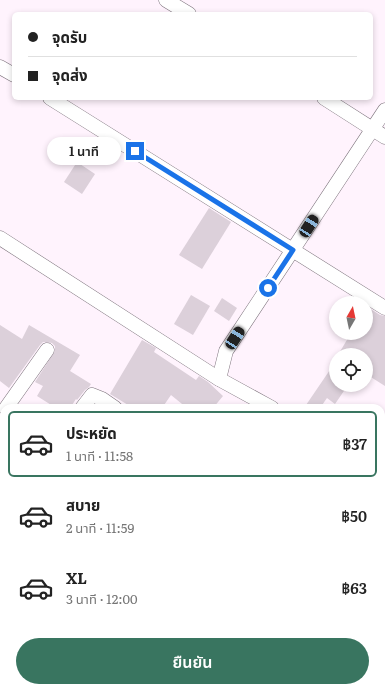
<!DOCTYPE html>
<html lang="th">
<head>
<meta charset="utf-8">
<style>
  :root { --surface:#fff; --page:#f2f2f2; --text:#222; --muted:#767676; --line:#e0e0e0; --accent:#397560 }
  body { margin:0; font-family:Literata,"Noto Sans Thai",serif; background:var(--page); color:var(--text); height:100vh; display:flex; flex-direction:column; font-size:15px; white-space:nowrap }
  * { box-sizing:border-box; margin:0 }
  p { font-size:13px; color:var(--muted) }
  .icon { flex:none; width:22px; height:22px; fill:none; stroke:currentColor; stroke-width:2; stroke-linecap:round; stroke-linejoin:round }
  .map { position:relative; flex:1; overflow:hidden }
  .side { position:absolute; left:0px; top:404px; width:385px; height:288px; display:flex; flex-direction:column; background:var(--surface); border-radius:12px 12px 0 0; box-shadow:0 2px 6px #0003 }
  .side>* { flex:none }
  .top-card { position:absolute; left:12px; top:12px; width:361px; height:88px; border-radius:6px; box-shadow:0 2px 6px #0003; display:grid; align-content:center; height:88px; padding:0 16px; background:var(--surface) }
  .needle { width:26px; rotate:9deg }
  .tools { position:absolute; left:329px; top:296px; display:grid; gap:8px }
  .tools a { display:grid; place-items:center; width:44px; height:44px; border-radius:50%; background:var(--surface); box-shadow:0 2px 6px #0003; font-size:20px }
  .end { position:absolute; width:18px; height:18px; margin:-9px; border:5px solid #1a73e8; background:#fff; box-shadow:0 0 0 2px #fff }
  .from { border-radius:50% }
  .bubble { position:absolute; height:28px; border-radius:14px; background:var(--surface); box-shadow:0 2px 6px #0003; font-size:13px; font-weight:600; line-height:28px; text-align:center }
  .car { position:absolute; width:12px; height:24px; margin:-12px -6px; border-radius:5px; box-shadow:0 0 3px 1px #0007; background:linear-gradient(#222 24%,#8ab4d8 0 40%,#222 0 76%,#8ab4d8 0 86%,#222 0) }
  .top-card b { display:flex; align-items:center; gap:14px; height:38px; font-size:15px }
  .top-card b+b { border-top:1px solid var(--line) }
  .top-card i { width:10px; height:10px; background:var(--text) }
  ul { padding:7px 0 0; list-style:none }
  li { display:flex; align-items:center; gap:12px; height:66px; margin:0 8px 6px; padding:0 8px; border:2px solid transparent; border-radius:6px }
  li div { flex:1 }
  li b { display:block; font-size:15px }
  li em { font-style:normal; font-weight:600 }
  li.current { border-color:var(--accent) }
  li>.icon { width:36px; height:36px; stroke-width:1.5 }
  .primary-button { display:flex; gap:8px; margin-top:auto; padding:8px 16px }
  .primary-button a { flex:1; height:46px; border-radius:24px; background:var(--accent); color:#fff; font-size:16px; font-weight:600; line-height:46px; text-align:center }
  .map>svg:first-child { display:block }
  .building { fill:#dcd0da }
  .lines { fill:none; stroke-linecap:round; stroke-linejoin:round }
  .minor-casing { stroke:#7b717a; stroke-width:15 }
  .minor { stroke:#fff; stroke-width:14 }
  .route { stroke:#1a73e8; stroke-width:5 }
</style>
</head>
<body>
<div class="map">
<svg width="385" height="692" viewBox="0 0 385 692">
  <rect width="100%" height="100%" fill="#fff3fd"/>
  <!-- building -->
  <g class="building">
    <polygon points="77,162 95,174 82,194 64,182"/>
    <polygon points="209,208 231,222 202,269 179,255"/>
    <polygon points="191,295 210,306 193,335 174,324"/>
    <polygon points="222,298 237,308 229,321 214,311"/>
    <polygon points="366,306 380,315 385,316 385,386 366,374 366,355 338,355 351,333 366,333"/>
    <polygon points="0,325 22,339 29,325 80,355 70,371 91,384 89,387 85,390 77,400 76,399 70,408 56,408 37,396 43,386 35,382 55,351 55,346 52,343 47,342 43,342 40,345 9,388 0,381"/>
    <polygon points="142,340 156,348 154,352 196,380 199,376 208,382 223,396 213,408 187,408 171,395 162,408 133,408 110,394"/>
    <polygon points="336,361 336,385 348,385 335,404 327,398 320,408 304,408"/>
  </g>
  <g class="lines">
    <!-- minor casing -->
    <g class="minor-casing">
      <g id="minor">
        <polyline points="166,0 189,14"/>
        <polyline points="0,67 14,75"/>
        <polyline points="50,98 385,308"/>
        <polyline points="324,98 385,137"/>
        <polyline points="0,238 219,379 272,408"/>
        <polyline points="219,379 226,351 385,110"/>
        <polyline points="6,408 47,350"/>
        <polyline points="82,408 92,395 102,399 115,408"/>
        <polyline points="0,457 4,461"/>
        <polyline points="381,472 385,474"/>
        <polyline points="0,529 4,523"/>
        <polyline points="0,561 4,564"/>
        <polyline points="193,688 198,692"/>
        <polyline points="328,688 333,692"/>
        <polyline points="2,692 5,688"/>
        <polyline points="74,692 77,688"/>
        <polyline points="177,692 181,688"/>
      </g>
    </g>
    <!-- minor -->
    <use href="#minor" class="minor"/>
  </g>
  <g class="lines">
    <!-- route -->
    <polyline class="route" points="135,151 293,250 268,288"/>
  </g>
</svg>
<div class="tools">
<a><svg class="needle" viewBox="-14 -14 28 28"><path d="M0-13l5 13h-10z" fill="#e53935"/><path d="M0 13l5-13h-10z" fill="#767676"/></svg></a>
<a><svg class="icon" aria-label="locate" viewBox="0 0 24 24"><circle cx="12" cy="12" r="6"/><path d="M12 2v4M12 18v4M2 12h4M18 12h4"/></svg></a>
</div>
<i class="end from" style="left:268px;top:288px"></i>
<i class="end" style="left:135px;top:151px"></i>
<div class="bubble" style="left:47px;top:137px;width:74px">1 นาที</div>
<i class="car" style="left:309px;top:226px;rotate:33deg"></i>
<i class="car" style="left:235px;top:338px;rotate:33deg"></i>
<div class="top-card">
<b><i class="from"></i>จุดรับ</b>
<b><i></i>จุดส่ง</b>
</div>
<section class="side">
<ul>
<li class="current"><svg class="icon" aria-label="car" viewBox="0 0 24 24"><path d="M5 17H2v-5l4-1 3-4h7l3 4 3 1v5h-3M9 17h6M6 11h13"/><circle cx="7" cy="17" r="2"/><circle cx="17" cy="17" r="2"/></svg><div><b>ประหยัด</b><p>1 นาที · 11:58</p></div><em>฿37</em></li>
<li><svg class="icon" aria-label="car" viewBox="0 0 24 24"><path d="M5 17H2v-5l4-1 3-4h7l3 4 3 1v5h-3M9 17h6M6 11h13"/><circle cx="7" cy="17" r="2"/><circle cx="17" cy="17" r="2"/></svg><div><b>สบาย</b><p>2 นาที · 11:59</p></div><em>฿50</em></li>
<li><svg class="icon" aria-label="car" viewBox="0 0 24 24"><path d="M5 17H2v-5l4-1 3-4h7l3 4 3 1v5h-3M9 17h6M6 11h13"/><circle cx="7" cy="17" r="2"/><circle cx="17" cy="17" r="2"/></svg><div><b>XL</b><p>3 นาที · 12:00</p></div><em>฿63</em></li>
</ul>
<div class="primary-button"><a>ยืนยัน</a></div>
</section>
</div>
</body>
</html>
